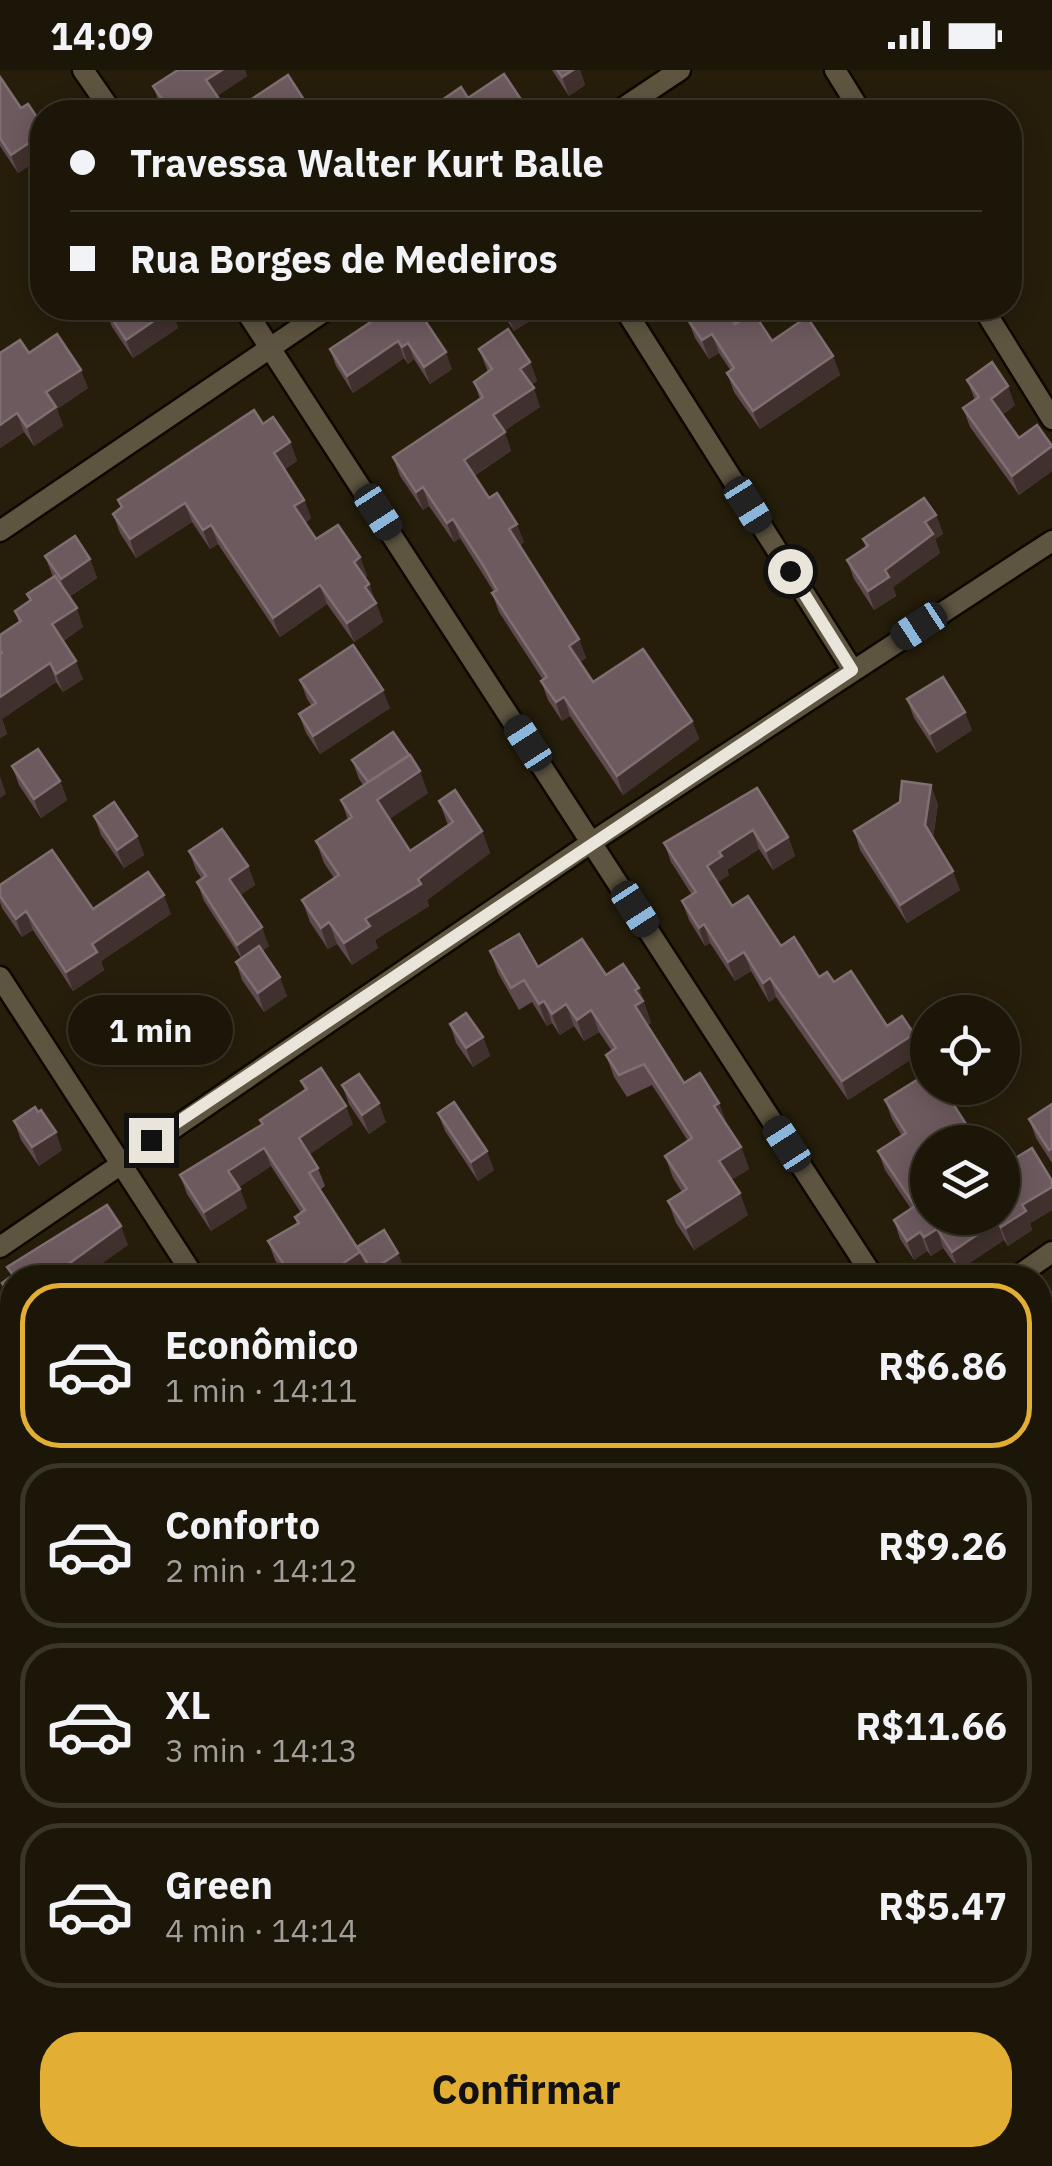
<!DOCTYPE html>
<html lang="pt">
<head>
<meta charset="utf-8">
<style>
  :root { --surface:#1c1608; --page:#251f12; --text:#f1f3f6; --muted:#a09f9c; --line:#3a3529; --accent:#e2af34 }
  body { margin:0; font-family:"IBM Plex Sans",sans-serif; background:var(--page); color:var(--text); height:100vh; display:flex; flex-direction:column; font-size:38px; white-space:nowrap }
  * { box-sizing:border-box; margin:0 }
  p { font-size:32px; color:var(--muted) }
  .icon { flex:none; width:55px; height:55px; fill:none; stroke:currentColor; stroke-width:2; stroke-linecap:round; stroke-linejoin:round }
  .map { position:relative; flex:1; overflow:hidden }
  .sheet { position:absolute; left:0px; top:1195px; width:1052px; height:902px; display:flex; flex-direction:column; background:var(--surface); border-radius:40px 40px 0 0; box-shadow:0 5px 25px #0003,0 0 0 2px var(--line) }
  .sheet>* { flex:none }
  .hud { position:absolute; left:30px; top:30px; width:992px; height:220px; border-radius:40px; box-shadow:0 5px 25px #0003,0 0 0 2px var(--line); display:grid; align-content:center; height:220px; padding:0 40px; background:var(--surface) }
  .controls { position:absolute; left:910px; top:925px; display:grid; gap:20px }
  .controls a { display:grid; place-items:center; width:110px; height:110px; border-radius:50%; background:var(--surface); box-shadow:0 5px 25px #0003,0 0 0 2px var(--line); font-size:50px }
  .end { position:absolute; width:45px; height:45px; margin:-22px; border:12px solid #eae5da; background:#111; box-shadow:0 0 0 5px #111 }
  .from { border-radius:50% }
  .bubble { position:absolute; height:70px; border-radius:35px; background:var(--surface); box-shadow:0 5px 25px #0003,0 0 0 2px var(--line); font-size:32px; font-weight:700; line-height:70px; text-align:center }
  .car { position:absolute; width:30px; height:60px; margin:-30px -15px; border-radius:12px; box-shadow:0 0 8px 2px #0007; background:linear-gradient(#222 24%,#8ab4d8 0 40%,#222 0 76%,#8ab4d8 0 86%,#222 0) }
  .hud b { display:flex; align-items:center; gap:35px; height:95px; font-size:38px }
  .hud b+b { border-top:2px solid var(--line) }
  .hud i { width:25px; height:25px; background:var(--text) }
  ul { padding:18px 0 0; list-style:none }
  li { display:flex; align-items:center; gap:30px; height:165px; margin:0 20px 15px; padding:0 20px; border:5px solid var(--line); border-radius:40px }
  li div { flex:1 }
  li b { display:block; font-size:38px }
  li em { font-style:normal; font-weight:700 }
  li.on { border-color:var(--accent) }
  li>.icon { width:90px; height:90px; stroke-width:1.5 }
  .button { display:flex; gap:20px; margin-top:auto; padding:20px 40px }
  .button a { flex:1; height:115px; border-radius:40px; background:var(--accent); color:#111; font-size:40px; font-weight:700; line-height:115px; text-align:center }
  .status { display:flex; justify-content:space-between; align-items:center; height:70px; padding:0 50px; background:var(--surface); direction:ltr }
  .status svg { height:28px; fill:currentColor }
  .map>svg:first-child { display:block }
  .lines { fill:none; stroke-linecap:round; stroke-linejoin:round }
  .street-casing { stroke:#0e0800; stroke-width:25 }
  .secondary-casing { stroke:#0e0800; stroke-width:35 }
  .street { stroke:#5e5541; stroke-width:20 }
  .secondary { stroke:#8d6862; stroke-width:30 }
  .wall { fill:#5e494f }
  .shaded-wall { fill:#41312e }
  .building { fill:#6d5a5e; stroke:#806f72; stroke-width:2.5 }
  .route { stroke:#eae5da; stroke-width:12 }
</style>
</head>
<body>
<div class="status"><b>14:09</b><svg viewBox="0 0 49 12"><path d="M0 12V9h3v3zM5 12V6h3v6zM10 12V3h3v9zM15 12V0h3v12zM26 1h20v11H26zM47 4h2v5h-2z"/></svg></div>
<div class="map">
<svg width="1052" height="2096" viewBox="0 0 1052 2096">
  <rect width="100%" height="100%" fill="#261e0b"/>
  <g class="lines">
    <!-- street casing -->
    <g class="street-casing">
      <g id="street">
        <polyline points="83,0 112,42"/>
        <polyline points="835,0 861,42"/>
        <polyline points="617,42 680,0"/>
        <polyline points="244,238 874,1208"/>
        <polyline points="624,238 852,599"/>
        <polyline points="983,238 1052,349"/>
        <polyline points="0,461 329,238"/>
        <polyline points="0,907 195,1208"/>
        <polyline points="0,1177 592,772 1052,471"/>
        <polyline points="1015,1208 1052,1182"/>
        <polyline points="1040,1460 1052,1478"/>
        <polyline points="0,1901 12,1893"/>
        <polyline points="0,2015 12,2036"/>
        <polyline points="42,2085 49,2096"/>
        <polyline points="767,2085 773,2096"/>
      </g>
    </g>
    <!-- secondary casing -->
    <g class="secondary-casing">
      <g id="secondary">
        <polyline points="1040,1855 1052,1848"/>
        <polyline points="632,2096 650,2085"/>
      </g>
    </g>
    <!-- street -->
    <use href="#street" class="street"/>
    <!-- secondary -->
    <use href="#secondary" class="secondary"/>
  </g>
  <!-- wall -->
  <g class="wall">
    <polygon points="178,0 245,0 247,6 217,26 228,42 165,42 160,35 153,16"/>
    <polygon points="552,0 580,0 585,15 569,26"/>
    <polygon points="0,7 21,38 42,55 42,87 18,103 0,76"/>
    <polygon points="105,238 171,239 178,258 133,288 112,257"/>
    <polygon points="499,238 537,238 539,245 514,261"/>
    <polygon points="688,250 735,254 772,271 833,286 840,305 760,359 734,322 727,303 731,301 719,283 709,289 695,268"/>
    <polygon points="402,251 452,299 430,314 414,289 408,294 404,288 353,323 336,296 330,279"/>
    <polygon points="479,279 530,292 537,311 531,315 540,337 504,361 511,381 474,406 489,428 524,472 519,476 579,569 586,588 580,592 593,612 692,651 699,669 623,725 570,646 562,651 548,630 541,611 543,610 499,542 492,523 494,522 460,468 454,472 429,436 423,440 400,406 393,387 480,329 474,312 488,302"/>
    <polygon points="0,283 29,283 88,318 57,339 63,356 34,376 24,362 0,378"/>
    <polygon points="967,310 1015,335 1002,345 1019,368 1052,376 1052,401 1019,425 970,357 963,338 975,330"/>
    <polygon points="263,354 290,372 297,391 285,399 304,430 311,448 305,453 316,469 360,487 367,506 365,508 369,514 383,552 354,572 327,534 280,567 218,474 210,479 192,452 136,488 120,463 113,444 121,438 118,430"/>
    <polygon points="936,445 943,464 935,469 940,483 893,517 896,526 874,540 854,509 847,490 866,478 863,469"/>
    <polygon points="45,486 90,489 97,508 69,527 83,557 63,571 83,609 63,622 56,612 2,649 7,664 0,668 0,565 19,553 15,541 30,531 27,524 53,507"/>
    <polygon points="300,610 390,638 320,684 306,663 299,644 312,636 307,629"/>
    <polygon points="907,629 972,660 937,683 914,648"/>
    <polygon points="352,690 428,723 389,749 410,781 448,755 439,731 482,761 490,783 427,830 429,836 375,870 378,878 352,895 337,874 328,879 310,852 302,830 334,808 324,793 316,771 348,750 341,730 363,715 359,709"/>
    <polygon points="12,696 60,711 67,730 41,748 19,715"/>
    <polygon points="757,718 788,767 795,786 773,800 759,779 727,800 729,805 717,812 732,836 819,907 834,912 887,956 914,964 921,983 848,1030 776,927 769,932 751,901 735,911 710,873 705,876 689,850 682,831 692,825 671,792 664,773"/>
    <polygon points="938,734 933,768 960,820 907,853 860,780 854,761"/>
    <polygon points="94,746 137,766 144,785 124,798 101,765"/>
    <polygon points="189,781 248,796 255,815 240,825 269,876 262,881 287,926 264,942 242,910 236,892 241,888 204,831 197,812 202,809 196,800"/>
    <polygon points="0,815 93,839 171,844 101,891 104,900 73,921 33,860 22,867 2,838 0,832"/>
    <polygon points="490,881 538,897 606,905 639,918 651,953 647,955 684,1013 719,1033 726,1055 741,1077 749,1099 731,1110 748,1145 694,1180 676,1153 668,1131 682,1122 673,1108 665,1086 688,1071 652,1015 627,1027 614,1007 606,985 612,981 599,962 584,971 574,956 560,965 552,953 547,956 532,932 519,940 498,903"/>
    <polygon points="450,954 483,967 490,986 473,997 456,973"/>
    <polygon points="928,1003 928,1148 1052,1111 1052,1140 1030,1153 1032,1160 1008,1176 1004,1170 959,1200 943,1178 931,1186 927,1181 914,1190 900,1169 894,1150 911,1139 885,1100 878,1081 902,1066 892,1049 885,1030"/>
    <polygon points="301,1011 353,1054 310,1084 318,1098 325,1116 320,1120 357,1177 405,1201 396,1208 372,1208 367,1200 356,1208 287,1208 275,1190 268,1171 297,1154 295,1147 301,1143 271,1096 239,1117 247,1138 211,1161 187,1124 180,1105 262,1054 260,1050 305,1021"/>
    <polygon points="342,1015 386,1052 369,1064 349,1034"/>
    <polygon points="1052,1034 1052,1093 1036,1068 1029,1049"/>
    <polygon points="438,1043 494,1100 478,1111 445,1061"/>
    <polygon points="14,1051 62,1080 39,1096 21,1070"/>
    <polygon points="1052,1223 1052,1384 1040,1366 1040,1231"/>
    <polygon points="0,1565 7,1618 0,1609"/>
    <polygon points="1052,1901 1052,1974 1042,1958 1040,1959 1040,1909"/>
    <polygon points="887,2085 1001,2085 1006,2096 899,2096 896,2091 891,2094"/>
  </g>
  <!-- shaded-wall -->
  <g class="shaded-wall">
    <polygon points="222,0 245,0 247,6 213,29 206,10"/>
    <polygon points="573,0 580,0 585,15 569,26 562,7"/>
    <polygon points="304,30 309,42 286,42"/>
    <polygon points="524,34 527,42 510,42"/>
    <polygon points="42,64 42,87 18,103 11,85"/>
    <polygon points="515,238 537,238 539,245 514,261 507,243"/>
    <polygon points="171,239 178,258 133,288 126,270"/>
    <polygon points="712,264 719,283 709,289 702,270"/>
    <polygon points="398,271 404,288 353,323 347,306"/>
    <polygon points="408,273 414,289 408,294 402,277"/>
    <polygon points="446,282 452,299 430,314 424,297"/>
    <polygon points="833,286 840,305 760,359 753,341"/>
    <polygon points="530,292 537,311 527,318 520,299"/>
    <polygon points="81,300 88,318 57,339 63,356 34,376 27,357 46,322"/>
    <polygon points="1008,316 1015,335 998,348 991,329"/>
    <polygon points="534,318 540,337 500,364 493,345"/>
    <polygon points="17,343 24,362 0,378 0,355"/>
    <polygon points="505,362 511,381 470,408 464,390"/>
    <polygon points="290,372 297,391 281,402 274,383"/>
    <polygon points="1052,378 1052,401 1019,425 1012,406"/>
    <polygon points="423,417 429,436 423,440 416,422"/>
    <polygon points="304,430 311,448 301,455 294,436"/>
    <polygon points="185,433 192,452 136,488 130,469"/>
    <polygon points="936,445 943,464 935,469 940,483 893,517 896,526 874,540 868,521 925,452"/>
    <polygon points="453,449 460,468 454,472 447,453"/>
    <polygon points="517,454 524,472 515,478 509,459"/>
    <polygon points="211,455 218,474 210,479 203,460"/>
    <polygon points="360,487 367,506 360,511 354,492"/>
    <polygon points="90,489 97,508 67,528 61,509"/>
    <polygon points="369,514 383,552 354,572 347,553 365,517"/>
    <polygon points="320,515 327,534 280,567 273,548"/>
    <polygon points="77,538 83,557 59,573 52,554"/>
    <polygon points="579,569 586,588 576,595 569,576"/>
    <polygon points="76,591 83,609 63,622 56,604"/>
    <polygon points="50,593 56,612 2,649 7,664 0,668 0,627"/>
    <polygon points="383,620 390,638 320,684 313,666"/>
    <polygon points="564,627 570,646 562,651 556,632"/>
    <polygon points="965,642 972,660 937,683 930,664"/>
    <polygon points="692,651 699,669 623,725 617,706"/>
    <polygon points="409,686 420,701 428,723 385,752 376,733"/>
    <polygon points="0,706 6,724 0,728"/>
    <polygon points="60,711 67,730 41,748 34,729"/>
    <polygon points="931,715 938,734 932,774 925,755"/>
    <polygon points="753,760 759,779 727,800 729,805 714,815 707,796 719,782"/>
    <polygon points="482,761 490,783 427,830 429,836 375,870 378,878 352,895 344,873 365,849"/>
    <polygon points="137,766 144,785 124,798 117,780"/>
    <polygon points="788,767 795,786 773,800 766,781"/>
    <polygon points="248,796 255,815 236,828 229,809"/>
    <polygon points="953,801 960,820 907,853 900,835"/>
    <polygon points="164,825 171,844 101,891 104,900 73,921 66,902 92,874"/>
    <polygon points="26,841 33,860 22,867 16,849"/>
    <polygon points="329,852 337,874 328,879 321,858"/>
    <polygon points="704,854 710,873 705,876 699,858"/>
    <polygon points="262,857 269,876 244,894 237,875"/>
    <polygon points="744,882 751,901 735,911 728,892"/>
    <polygon points="280,907 287,926 264,942 258,923"/>
    <polygon points="770,908 776,927 769,932 763,913"/>
    <polygon points="639,918 651,953 643,958 635,936 635,920"/>
    <polygon points="544,931 552,953 547,956 539,934"/>
    <polygon points="566,934 574,956 560,965 552,944"/>
    <polygon points="591,940 599,962 584,971 577,950"/>
    <polygon points="914,964 921,983 848,1030 842,1011"/>
    <polygon points="483,967 490,986 473,997 466,978"/>
    <polygon points="379,1033 386,1052 369,1064 362,1045"/>
    <polygon points="719,1033 727,1054 722,1058 714,1036"/>
    <polygon points="346,1036 353,1054 306,1087 299,1068"/>
    <polygon points="56,1062 62,1080 39,1096 32,1077"/>
    <polygon points="741,1077 749,1099 727,1113 719,1091"/>
    <polygon points="264,1078 271,1096 235,1120 228,1101"/>
    <polygon points="487,1081 494,1100 478,1111 471,1092"/>
    <polygon points="1052,1117 1052,1140 1030,1153 1032,1160 1008,1176 1001,1157 1022,1135"/>
    <polygon points="240,1119 247,1138 211,1161 204,1142"/>
    <polygon points="740,1123 748,1145 694,1180 686,1158"/>
    <polygon points="997,1151 1004,1170 959,1200 952,1182"/>
    <polygon points="121,1156 128,1175 82,1208 49,1208"/>
    <polygon points="937,1159 943,1178 931,1186 924,1167"/>
    <polygon points="920,1162 927,1181 914,1190 907,1171"/>
    <polygon points="360,1182 367,1200 356,1208 321,1208"/>
    <polygon points="398,1183 405,1201 396,1208 375,1208 372,1200"/>
    <polygon points="12,1263 12,1286 0,1295 0,1271"/>
    <polygon points="12,1590 12,1614 7,1618 0,1600"/>
    <polygon points="1041,1625 1047,1644 1040,1649 1040,1626"/>
  </g>
  <!-- building -->
  <g class="building">
    <polygon points="178,0 222,0 206,10 228,42 171,42 153,16"/>
    <polygon points="557,0 573,0 562,7"/>
    <polygon points="504,4 524,34 510,42 433,42 435,41 432,37 461,17 468,28"/>
    <polygon points="288,5 304,30 286,42 232,42"/>
    <polygon points="0,7 21,38 28,34 42,55 42,64 11,85 0,68"/>
    <polygon points="707,33 714,42 692,42"/>
    <polygon points="105,238 170,238 171,239 126,270"/>
    <polygon points="392,238 402,251 418,240 446,282 424,297 408,273 402,277 398,271 347,306 330,279"/>
    <polygon points="706,238 724,238 735,254 753,242 772,271 807,247 833,286 753,341 727,303 734,298 712,264 702,270 688,250"/>
    <polygon points="508,259 530,292 520,299 534,318 493,345 505,362 464,390 489,428 497,423 517,454 509,459 579,569 569,576 593,612 643,579 692,651 617,706 564,627 556,632 541,611 547,607 492,523 497,520 483,495 453,449 447,453 423,417 416,422 393,387 483,327 474,312 492,299 479,279"/>
    <polygon points="57,264 81,300 46,322 56,337 27,357 17,343 0,355 0,283 20,270 29,283"/>
    <polygon points="992,292 1008,316 991,329 1019,368 1037,355 1052,376 1012,406 963,338 979,327 967,310"/>
    <polygon points="254,340 263,354 273,347 290,372 274,383 304,430 294,436 316,469 338,455 360,487 354,492 369,514 365,517 376,533 347,553 320,515 273,548 211,455 203,460 185,433 130,469 113,444 122,437 118,430"/>
    <polygon points="924,428 936,445 925,452 933,464 885,500 889,507 868,521 847,490 868,476 863,469"/>
    <polygon points="75,466 90,489 61,509 45,486"/>
    <polygon points="55,506 77,538 52,554 76,591 56,604 50,593 0,627 0,584 2,583 0,580 0,565 21,551 15,541 31,530 27,524"/>
    <polygon points="353,575 383,620 313,666 299,644 316,633 300,610"/>
    <polygon points="943,607 965,642 930,664 907,629"/>
    <polygon points="393,662 409,685 368,712 352,690"/>
    <polygon points="38,679 60,711 34,729 12,696"/>
    <polygon points="410,685 420,701 377,730 410,781 453,752 439,731 455,720 482,761 418,809 421,814 365,849 370,856 344,873 329,852 321,858 302,830 339,805 316,771 352,747 341,730"/>
    <polygon points="902,711 931,715 925,755 953,801 900,835 854,761 900,732"/>
    <polygon points="757,718 788,767 766,781 753,760 719,782 722,786 707,796 732,836 748,826 781,876 794,867 819,907 827,902 834,912 851,901 887,956 902,946 914,964 842,1011 770,908 763,913 744,882 728,892 704,854 699,858 682,831 696,822 664,773"/>
    <polygon points="114,732 137,766 117,780 94,746"/>
    <polygon points="222,759 248,796 229,809 262,857 237,875 197,812 206,806 189,781"/>
    <polygon points="52,780 93,839 148,802 164,825 92,874 97,882 66,902 26,841 16,849 0,826 0,815"/>
    <polygon points="519,864 538,897 582,869 606,905 623,894 639,918 635,920 643,931 635,936 684,1013 700,1003 719,1033 714,1036 741,1077 719,1091 740,1123 686,1158 668,1131 687,1119 665,1086 692,1068 644,994 619,1005 606,985 616,978 591,940 577,950 566,934 552,944 544,931 539,934 524,910 511,918 490,881"/>
    <polygon points="259,876 280,907 258,923 236,892"/>
    <polygon points="466,943 483,967 466,978 450,954"/>
    <polygon points="321,998 346,1036 299,1068 318,1098 309,1103 360,1182 321,1208 293,1208 268,1171 299,1153 295,1147 305,1140 264,1078 228,1101 240,1119 204,1142 180,1105 263,1054 260,1050 307,1019 301,1011"/>
    <polygon points="928,1003 928,1018 943,1018 971,1062 975,1060 983,1072 928,1072 928,1148 1002,1148 1002,1096 1032,1078 1052,1111 1052,1117 1022,1135 1026,1141 1001,1157 997,1151 952,1182 937,1159 924,1167 920,1162 907,1171 894,1150 915,1136 878,1081 906,1063 885,1030"/>
    <polygon points="359,1004 379,1033 362,1045 342,1015"/>
    <polygon points="454,1032 487,1081 471,1092 438,1043"/>
    <polygon points="1052,1034 1052,1078 1049,1080 1029,1049"/>
    <polygon points="35,1037 38,1042 41,1040 56,1062 32,1077 14,1051"/>
    <polygon points="107,1135 121,1156 49,1208 12,1208 12,1229 2,1213 13,1205 7,1197"/>
    <polygon points="384,1160 398,1183 372,1200 357,1177"/>
    <polygon points="1052,1223 1052,1375 1040,1357 1040,1231"/>
    <polygon points="10,1226 12,1229 12,1263 0,1271 0,1233"/>
    <polygon points="10,1558 12,1562 12,1590 0,1600 0,1565"/>
    <polygon points="1052,1901 1052,1964 1051,1964 1040,1948 1040,1909"/>
    <polygon points="798,2085 850,2085 855,2093 850,2096 805,2096"/>
    <polygon points="897,2085 1001,2085 1003,2088 988,2096 904,2096"/>
  </g>
  <g class="lines">
    <!-- route -->
    <polyline class="route" points="151,1070 852,600 790,501"/>
  </g>
</svg>
<div class="controls">
<a><svg class="icon" aria-label="locate" viewBox="0 0 24 24"><circle cx="12" cy="12" r="6"/><path d="M12 2v4M12 18v4M2 12h4M18 12h4"/></svg></a>
<a><svg class="icon" aria-label="layers" viewBox="0 0 24 24"><path d="M12 4l9 5-9 5-9-5zM3 14l9 5 9-5"/></svg></a>
</div>
<i class="end from" style="left:790px;top:501px"></i>
<i class="end" style="left:151px;top:1070px"></i>
<div class="bubble" style="left:68px;top:925px;width:165px">1 min</div>
<i class="car" style="left:748px;top:435px;rotate:148deg"></i>
<i class="car" style="left:378px;top:442px;rotate:147deg"></i>
<i class="car" style="left:919px;top:556px;rotate:237deg"></i>
<i class="car" style="left:528px;top:673px;rotate:327deg"></i>
<i class="car" style="left:635px;top:839px;rotate:147deg"></i>
<i class="car" style="left:787px;top:1074px;rotate:327deg"></i>
<div class="hud">
<b><i class="from"></i>Travessa Walter Kurt Balle</b>
<b><i></i>Rua Borges de Medeiros</b>
</div>
<section class="sheet">
<ul>
<li class="on"><svg class="icon" aria-label="car" viewBox="0 0 24 24"><path d="M5 17H2v-5l4-1 3-4h7l3 4 3 1v5h-3M9 17h6M6 11h13"/><circle cx="7" cy="17" r="2"/><circle cx="17" cy="17" r="2"/></svg><div><b>Econômico</b><p>1 min · 14:11</p></div><em>R$6.86</em></li>
<li><svg class="icon" aria-label="car" viewBox="0 0 24 24"><path d="M5 17H2v-5l4-1 3-4h7l3 4 3 1v5h-3M9 17h6M6 11h13"/><circle cx="7" cy="17" r="2"/><circle cx="17" cy="17" r="2"/></svg><div><b>Conforto</b><p>2 min · 14:12</p></div><em>R$9.26</em></li>
<li><svg class="icon" aria-label="car" viewBox="0 0 24 24"><path d="M5 17H2v-5l4-1 3-4h7l3 4 3 1v5h-3M9 17h6M6 11h13"/><circle cx="7" cy="17" r="2"/><circle cx="17" cy="17" r="2"/></svg><div><b>XL</b><p>3 min · 14:13</p></div><em>R$11.66</em></li>
<li><svg class="icon" aria-label="car" viewBox="0 0 24 24"><path d="M5 17H2v-5l4-1 3-4h7l3 4 3 1v5h-3M9 17h6M6 11h13"/><circle cx="7" cy="17" r="2"/><circle cx="17" cy="17" r="2"/></svg><div><b>Green</b><p>4 min · 14:14</p></div><em>R$5.47</em></li>
</ul>
<div class="button"><a>Confirmar</a></div>
</section>
</div>
</body>
</html>
